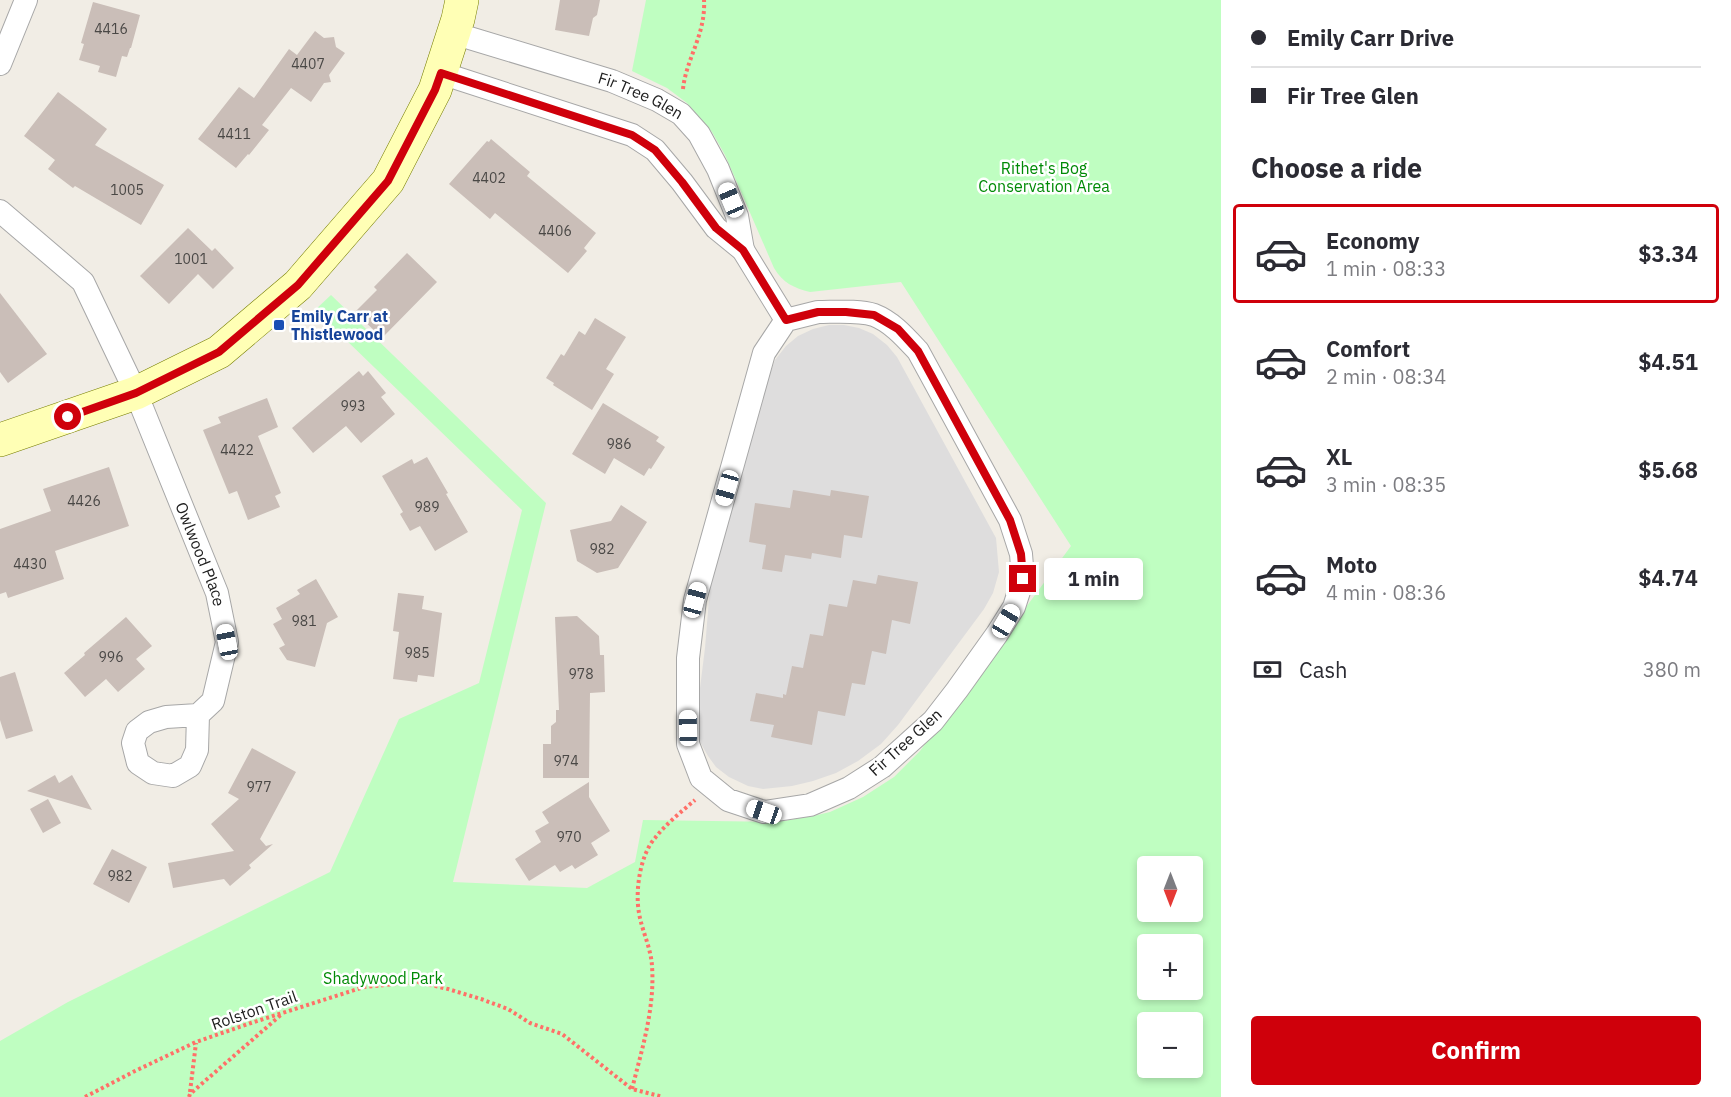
<!DOCTYPE html>
<html lang="en">
<head>
<meta charset="utf-8">
<style>
  :root { --surface:#fff; --page:#f7f7f7; --text:#2b2b33; --muted:#7c7c81; --line:#e1e1e2; --accent:#cf000b }
  body { margin:0; font-family:"IBM Plex Sans",sans-serif; background:var(--page); color:var(--text); height:100vh; display:flex; flex-direction:column; font-size:22px; white-space:nowrap }
  * { box-sizing:border-box; margin:0 }
  p { font-size:20px; color:var(--muted) }
  .icon { flex:none; width:33px; height:33px; fill:none; stroke:currentColor; stroke-width:2; stroke-linecap:round; stroke-linejoin:round }
  .map { position:relative; flex:1; overflow:hidden }
  .drawer { display:flex; flex-direction:column; background:var(--surface); width:510px }
  .drawer>* { flex:none }
  .top-card { display:grid; align-content:center; height:132px; padding:0 30px; background:var(--surface) }
  .needle { width:39px; rotate:180deg }
  .buttons { position:absolute; left:1137px; top:856px; display:grid; gap:12px }
  .buttons a { display:grid; place-items:center; width:66px; height:66px; border-radius:6px; background:var(--surface); box-shadow:0 3px 9px #0003; font-size:30px }
  .end { position:absolute; width:27px; height:27px; margin:-14px; border:8px solid #cf000b; background:#fff; box-shadow:0 0 0 3px #fff }
  .from { border-radius:50% }
  .bubble { position:absolute; height:42px; border-radius:6px; background:var(--surface); box-shadow:0 3px 9px #0003; font-size:20px; font-weight:700; line-height:42px; text-align:center }
  .car { position:absolute; width:18px; height:36px; margin:-18px -9px; border-radius:8px; box-shadow:0 0 4px 2px #0007; background:linear-gradient(#fff 24%,#345 0 40%,#fff 0 76%,#345 0 86%,#fff 0) }
  .top-card b { display:flex; align-items:center; gap:21px; height:57px; font-size:22px }
  .top-card b+b { border-top:2px solid var(--line) }
  .top-card i { width:15px; height:15px; background:var(--text) }
  ul { padding:0; list-style:none }
  li { display:flex; align-items:center; gap:18px; height:99px; margin:0 12px 9px; padding:0 18px; border:3px solid transparent; border-radius:6px }
  li div { flex:1 }
  li b { display:block; font-size:22px }
  li em { font-style:normal; font-weight:700 }
  li.active { border-color:var(--accent) }
  li>.icon { width:54px; height:54px; stroke-width:1.5 }
  h2 { padding:0 30px; font-size:27px; line-height:72px }
  .pay { display:flex; align-items:center; gap:15px; height:66px; padding:0 30px; font-size:22px }
  .pay p { margin-inline-start:auto }
  .action { display:flex; gap:12px; margin-top:auto; padding:12px 30px }
  .action a { flex:1; height:69px; border-radius:6px; background:var(--accent); color:#fff; font-size:24px; font-weight:700; line-height:69px; text-align:center }
  main { display:flex; flex:1; min-height:0 }
  .map>svg:first-child { display:block }
  .residential { fill:#dedddd }
  .park { fill:#bffec1; fill-rule:evenodd }
  .building { fill:#cabeb8 }
  .lines { fill:none; stroke-linecap:round; stroke-linejoin:round }
  .street-casing { stroke:#a7a7a7; stroke-width:24 }
  .secondary-casing { stroke:#767d00; stroke-width:34 }
  .path { stroke:#ff7068; stroke-width:4; stroke-dasharray:3 3; stroke-linecap:butt }
  .street { stroke:#fff; stroke-width:22 }
  .secondary { stroke:#ffffb5; stroke-width:33 }
  .route { stroke:#cf000b; stroke-width:8 }
  .transit-dot { fill:#1a4fb4; stroke:#fff; stroke-width:2 }
  .labels { text-anchor:middle; stroke-width:5; stroke-linejoin:round; paint-order:stroke }
  .number-label { font-size:14px; fill:#4a4846 }
  .street-label { font-size:16px; fill:#202020; stroke:#fff }
  .park-label { font-size:16px; fill:#018a06; stroke:#fff }
  .transit-label { font-size:16px; font-weight:bold; fill:#164399; stroke:#fff; text-anchor:start }
</style>
</head>
<body>
<main>
<div class="map">
<svg width="1221" height="1097" viewBox="0 0 1221 1097">
  <rect width="100%" height="100%" fill="#f1ede5"/>
  <!-- residential -->
  <polygon class="residential" points="829,325 844,325 859,328 873,334 887,345 897,357 996,538 999,572 993,593 984,609 898,725 881,744 858,761 836,773 813,781 792,786 763,789 748,786 729,777 716,767 708,756 700,742 696,720 705,648 712,562 769,376 775,360 786,346 798,336 813,329"/>
  <!-- park -->
  <path class="park" d="M646,0H1221V1097H0V1041L68,1002L330,872L399,719L479,683L522,510L315,310L331,295L546,503L453,882L587,888L635,862L643,820L777,822L813,816L830,812L863,797L894,777L920,751L1071,546L901,282L810,292C794,288 783,283 774,268L725,155L712,132L687,103L667,88L632,71ZM1148,867H1192V912H1148ZM1148,945H1192V990H1148ZM1148,1023H1192V1068H1148Z"/>
  <!-- building -->
  <g class="building">
    <polygon points="560,0 600,0 597,15 593,18 589,36 555,30"/>
    <polygon points="93,2 140,15 131,48 130,48 127,57 122,56 116,77 98,72 100,66 79,60 84,44 81,43"/>
    <polygon points="315,31 324,38 334,37 336,47 345,53 329,75 331,82 324,83 311,102 291,88 262,125 269,130 249,155 248,154 236,168 198,139 239,87 254,98 289,49 297,55"/>
    <polygon points="58,92 107,129 95,145 164,185 141,225 75,186 73,188 48,169 55,160 24,136"/>
    <polygon points="491,139 530,172 527,176 596,233 584,248 587,251 568,273 495,213 490,219 449,184 487,141 489,142"/>
    <polygon points="188,228 212,251 215,248 234,268 213,289 198,274 169,304 140,276"/>
    <polygon points="407,253 437,282 382,338 355,312 377,290 374,287"/>
    <polygon points="0,293 47,354 8,383 0,372"/>
    <polygon points="595,318 626,337 606,369 614,374 592,410 553,385 554,383 546,378 561,354 564,356 579,331 585,335"/>
    <polygon points="359,371 363,376 368,371 386,393 381,397 395,414 361,443 346,426 313,453 292,428"/>
    <polygon points="267,398 278,427 258,436 281,493 275,496 280,507 248,520 237,491 229,494 203,430 221,423 218,417"/>
    <polygon points="603,403 659,437 656,441 665,447 651,469 649,468 644,476 614,458 605,474 572,454"/>
    <polygon points="427,457 448,493 446,494 468,532 435,551 420,526 410,531 400,514 403,512 382,476 412,459 414,464"/>
    <polygon points="109,467 129,526 55,551 64,579 8,598 6,592 0,594 0,529 51,511 43,489"/>
    <polygon points="793,490 830,496 831,490 869,496 862,538 844,535 841,558 812,553 811,559 785,555 782,572 762,569 766,545 749,542 755,503 790,508"/>
    <polygon points="621,505 647,522 618,568 597,573 577,561 570,530 611,521"/>
    <polygon points="878,575 918,582 910,624 892,620 886,654 872,651 865,685 852,683 845,716 818,711 812,745 771,737 774,725 750,721 756,693 783,698 783,694 786,695 792,666 803,668 810,634 823,636 829,604 847,607 853,580 876,584"/>
    <polygon points="316,579 338,617 327,623 315,667 287,660 279,648 285,645 273,624 282,619 276,608 300,594 297,590"/>
    <polygon points="398,593 424,596 422,609 442,613 434,677 418,675 417,682 393,679 399,632 393,631"/>
    <polygon points="577,616 599,636 600,655 604,655 605,692 590,693 589,778 543,778 543,744 551,744 551,726 556,722 556,710 559,710 555,617"/>
    <polygon points="126,617 152,646 136,659 145,669 118,692 106,679 85,697 64,673 85,655 84,653"/>
    <polygon points="15,672 33,731 6,739 0,720 0,677"/>
    <polygon points="252,748 296,772 260,839 266,846 273,844 249,865 251,868 230,886 224,879 173,888 168,863 234,851 211,824 239,799 228,793"/>
    <polygon points="55,775 59,783 72,775 92,810 27,791"/>
    <polygon points="589,782 589,797 610,831 591,843 598,855 575,869 572,865 560,872 555,865 529,881 515,859 541,842 535,831 549,823 542,812"/>
    <polygon points="48,799 61,823 43,833 30,809"/>
    <polygon points="112,849 147,867 129,903 93,884"/>
  </g>
  <g class="lines">
    <!-- street casing -->
    <g class="street-casing">
      <g id="street">
        <path id="s1" d="M453,33L612,81L657,100L681,114L699,134L718,169L737,216L743,250"/>
        <polyline points="0,64 26,0"/>
        <polyline points="441,73 632,135 655,150 682,182 716,228 743,250 786,320"/>
        <path id="s2" d="M0,211L83,282L136,393L217,593L227,642L213,701L198,715L166,717L149,722L137,731L133,743L138,763L153,773L173,776L190,766L197,750L198,715"/>
        <path d="M818,312C835,312 859,310 874,315C892,322 905,337 918,351L1010,520L1021,554L1023,579L1014,607L997,634L957,690L933,721L882,767L849,788L810,805L764,812L728,800L701,778L688,744V658L695,600L764,353L786,320Z"/>
      </g>
    </g>
    <!-- secondary casing -->
    <g class="secondary-casing">
      <polyline id="secondary" points="0,440 136,393 219,352 298,285 388,181 435,90 458,19 462,0"/>
    </g>
    <!-- path -->
    <g class="path">
      <path d="M683,89C686,59 706,34 704,0"/>
      <path d="M632,1089C642,1049 655,1008 652,966C651,948 642,931 639,913C635,891 640,855 655,838C666,824 681,812 695,800"/>
      <polyline points="190,1092 196,1043"/>
      <polyline points="85,1097 135,1071 196,1042 251,1023 364,987 418,982 448,989 481,999 508,1009 530,1023 562,1034 632,1089 663,1097"/>
      <polyline points="189,1097 190,1094 282,1014"/>
    </g>
    <!-- street -->
    <use href="#street" class="street"/>
    <!-- secondary -->
    <use href="#secondary" class="secondary"/>
  </g>
  <g class="lines">
    <!-- route -->
    <polyline class="route" points="68,417 136,393 219,352 298,285 388,181 435,90 441,73 632,135 655,150 682,182 716,228 743,250 786,320 818,312 846,312 874,315 898,329 918,351 1010,520 1021,554 1023,579"/>
  </g>
  <!-- markers -->
  <rect class="transit-dot" x="273" y="319" width="12" height="12" rx="3"/>
  <g class="labels">
    <!-- number labels -->
    <g class="number-label">
      <text x="111" y="34">4416</text>
      <text x="308" y="69">4407</text>
      <text x="234" y="139">4411</text>
      <text x="489" y="183">4402</text>
      <text x="127" y="195">1005</text>
      <text x="555" y="236">4406</text>
      <text x="191" y="264">1001</text>
      <text x="353" y="411">993</text>
      <text x="619" y="449">986</text>
      <text x="237" y="455">4422</text>
      <text x="84" y="506">4426</text>
      <text x="427" y="512">989</text>
      <text x="602" y="554">982</text>
      <text x="30" y="569">4430</text>
      <text x="304" y="626">981</text>
      <text x="417" y="658">985</text>
      <text x="111" y="662">996</text>
      <text x="581" y="679">978</text>
      <text x="566" y="766">974</text>
      <text x="259" y="792">977</text>
      <text x="569" y="842">970</text>
      <text x="120" y="881">982</text>
    </g>
    <!-- street labels -->
    <g class="street-label">
      <text dy="6" stroke="none"><textPath href="#s1" startOffset="198">Fir Tree Glen</textPath></text>
      <text dy="6" stroke="none"><textPath href="#s2" startOffset="406">Owlwood Place</textPath></text>
      <text transform="translate(905 742) rotate(-42)" y="6">Fir Tree Glen</text>
      <text transform="translate(254 1010) rotate(-19)" y="6">Rolston Trail</text>
    </g>
    <!-- park labels -->
    <g class="park-label">
      <text x="1044" y="174">Rithet's Bog<tspan x="1044" dy="18">Conservation Area</tspan></text>
      <text x="383" y="984">Shadywood Park</text>
    </g>
    <!-- transit labels -->
    <g class="transit-label">
      <text x="291" y="322">Emily Carr at<tspan x="291" dy="18">Thistlewood</tspan></text>
    </g>
  </g>
</svg>
<div class="buttons">
<a><svg class="needle" viewBox="-14 -14 28 28"><path d="M0-13l5 13h-10z" fill="#e53935"/><path d="M0 13l5-13h-10z" fill="#7c7c81"/></svg></a>
<a>+</a>
<a>−</a>
</div>
<i class="end from" style="left:68px;top:417px"></i>
<i class="end" style="left:1023px;top:579px"></i>
<div class="bubble" style="left:1044px;top:558px;width:99px">1 min</div>
<i class="car" style="left:731px;top:200px;rotate:337deg"></i>
<i class="car" style="left:727px;top:488px;rotate:196deg"></i>
<i class="car" style="left:695px;top:600px;rotate:15deg"></i>
<i class="car" style="left:1006px;top:621px;rotate:31deg"></i>
<i class="car" style="left:227px;top:642px;rotate:349deg"></i>
<i class="car" style="left:688px;top:728px;rotate:359deg"></i>
<i class="car" style="left:764px;top:812px;rotate:289deg"></i>
</div>
<section class="drawer">
<div class="top-card">
<b><i class="from"></i>Emily Carr Drive</b>
<b><i></i>Fir Tree Glen</b>
</div>
<h2>Choose a ride</h2>
<ul>
<li class="active"><svg class="icon" aria-label="car" viewBox="0 0 24 24"><path d="M5 17H2v-5l4-1 3-4h7l3 4 3 1v5h-3M9 17h6M6 11h13"/><circle cx="7" cy="17" r="2"/><circle cx="17" cy="17" r="2"/></svg><div><b>Economy</b><p>1 min · 08:33</p></div><em>$3.34</em></li>
<li><svg class="icon" aria-label="car" viewBox="0 0 24 24"><path d="M5 17H2v-5l4-1 3-4h7l3 4 3 1v5h-3M9 17h6M6 11h13"/><circle cx="7" cy="17" r="2"/><circle cx="17" cy="17" r="2"/></svg><div><b>Comfort</b><p>2 min · 08:34</p></div><em>$4.51</em></li>
<li><svg class="icon" aria-label="car" viewBox="0 0 24 24"><path d="M5 17H2v-5l4-1 3-4h7l3 4 3 1v5h-3M9 17h6M6 11h13"/><circle cx="7" cy="17" r="2"/><circle cx="17" cy="17" r="2"/></svg><div><b>XL</b><p>3 min · 08:35</p></div><em>$5.68</em></li>
<li><svg class="icon" aria-label="car" viewBox="0 0 24 24"><path d="M5 17H2v-5l4-1 3-4h7l3 4 3 1v5h-3M9 17h6M6 11h13"/><circle cx="7" cy="17" r="2"/><circle cx="17" cy="17" r="2"/></svg><div><b>Moto</b><p>4 min · 08:36</p></div><em>$4.74</em></li>
</ul>
<div class="pay"><svg class="icon" aria-label="cash" viewBox="0 0 24 24"><path d="M3 7h18v10H3z"/><circle cx="12" cy="12" r="2"/></svg>Cash<p>380 m</p></div>
<div class="action"><a>Confirm</a></div>
</section>
</main>
</body>
</html>
